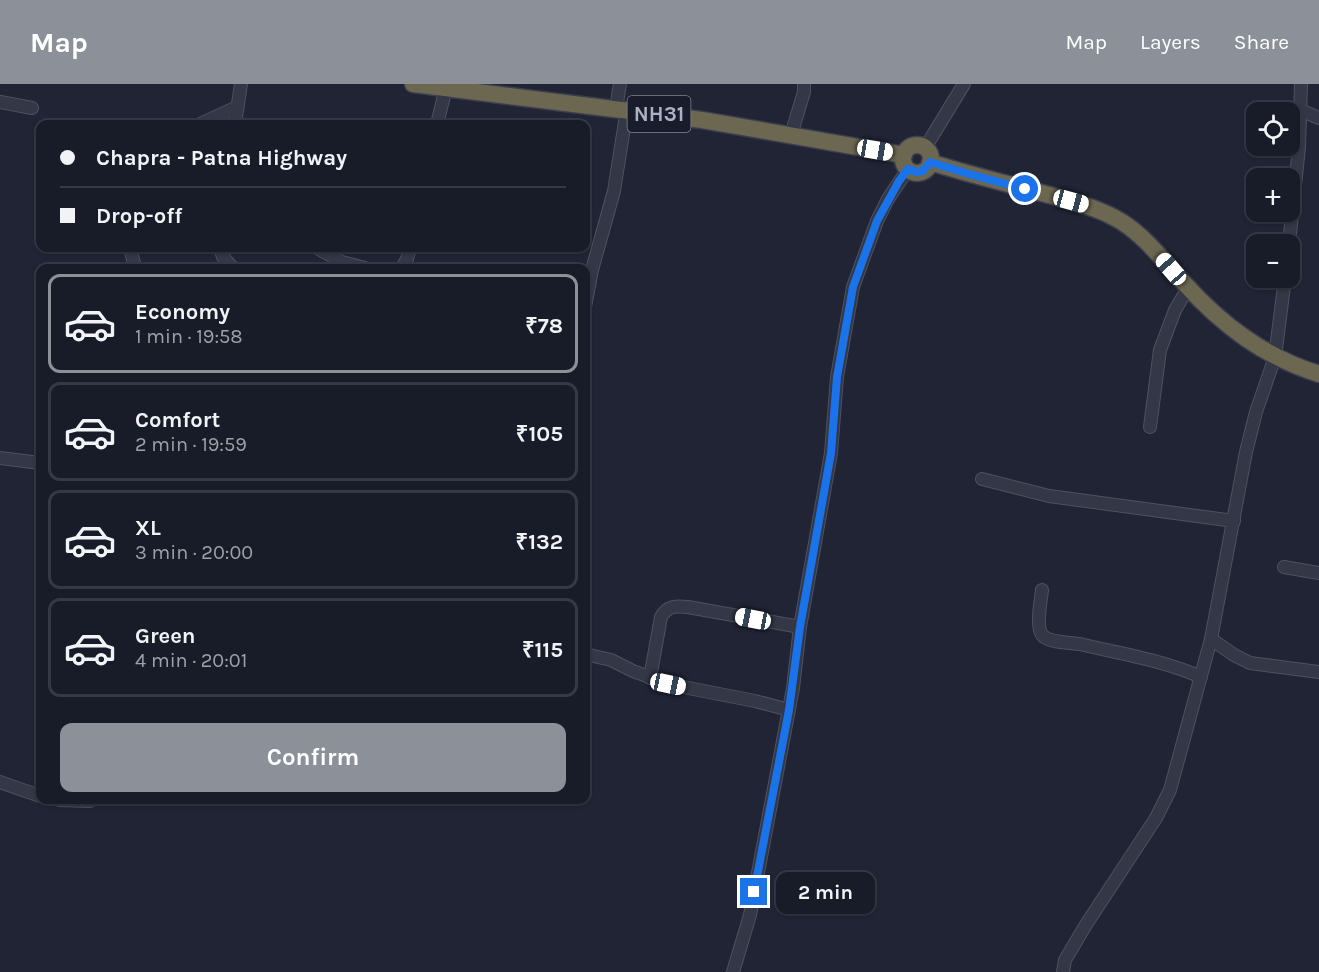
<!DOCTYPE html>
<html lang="en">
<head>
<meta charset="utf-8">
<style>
  :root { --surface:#181b28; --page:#252834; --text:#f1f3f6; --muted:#9fa1a8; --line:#363945; --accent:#8c9099 }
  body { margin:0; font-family:Karla,sans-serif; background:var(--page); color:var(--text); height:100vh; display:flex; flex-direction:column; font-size:22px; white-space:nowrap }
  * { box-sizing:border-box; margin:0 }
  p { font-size:20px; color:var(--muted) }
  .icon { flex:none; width:33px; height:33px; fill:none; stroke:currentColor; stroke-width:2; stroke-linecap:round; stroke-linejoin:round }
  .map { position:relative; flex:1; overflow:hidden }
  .sheet { position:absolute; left:36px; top:180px; width:554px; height:540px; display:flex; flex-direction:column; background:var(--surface); border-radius:12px; box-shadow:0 2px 4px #0004,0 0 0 2px var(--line) }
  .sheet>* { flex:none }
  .banner { position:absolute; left:36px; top:36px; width:554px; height:132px; border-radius:12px; box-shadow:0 2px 4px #0004,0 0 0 2px var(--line); display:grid; align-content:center; height:132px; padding:0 24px; background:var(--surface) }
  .controls { position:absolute; left:1246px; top:18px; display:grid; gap:12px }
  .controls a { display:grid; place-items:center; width:54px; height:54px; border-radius:12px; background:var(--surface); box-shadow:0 2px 4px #0004,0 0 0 2px var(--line); font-size:30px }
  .end { position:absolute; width:27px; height:27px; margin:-14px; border:8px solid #1a73e8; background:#fff; box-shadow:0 0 0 3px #fff }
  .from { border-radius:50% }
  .bubble { position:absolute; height:42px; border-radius:12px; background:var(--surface); box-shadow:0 2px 4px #0004,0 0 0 2px var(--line); font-size:20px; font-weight:700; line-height:42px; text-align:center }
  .car { position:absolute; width:18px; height:36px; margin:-18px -9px; border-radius:8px; box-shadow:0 0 4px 2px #0007; background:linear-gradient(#fff 24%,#345 0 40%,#fff 0 76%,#345 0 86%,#fff 0) }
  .banner b { display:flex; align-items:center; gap:21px; height:57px; font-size:22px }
  .banner b+b { border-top:2px solid var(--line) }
  .banner i { width:15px; height:15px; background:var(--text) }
  ul { padding:10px 0 0; list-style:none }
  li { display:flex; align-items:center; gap:18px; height:99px; margin:0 12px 9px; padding:0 12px; border:3px solid var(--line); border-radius:12px }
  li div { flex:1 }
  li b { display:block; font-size:22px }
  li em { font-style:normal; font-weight:700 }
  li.selected { border-color:var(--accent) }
  li>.icon { width:54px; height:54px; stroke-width:1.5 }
  .button { display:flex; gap:12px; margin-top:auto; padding:12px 24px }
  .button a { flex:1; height:69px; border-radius:12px; background:var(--accent); color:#fff; font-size:24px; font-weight:700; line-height:69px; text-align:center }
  header { display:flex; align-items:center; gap:36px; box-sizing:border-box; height:84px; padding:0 30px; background:var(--accent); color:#fff }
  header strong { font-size:28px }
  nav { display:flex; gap:33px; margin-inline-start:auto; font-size:21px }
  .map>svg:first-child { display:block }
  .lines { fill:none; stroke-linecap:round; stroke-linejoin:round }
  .minor-casing { stroke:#4e5161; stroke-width:14 }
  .highway-casing { stroke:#3b3e4e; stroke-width:19 }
  .minor { stroke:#333746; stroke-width:12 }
  .highway { stroke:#6c6751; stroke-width:16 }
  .route { stroke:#1a73e8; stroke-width:8 }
  .labels { text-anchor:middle; stroke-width:4.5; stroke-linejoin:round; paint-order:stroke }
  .shield { fill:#191c2a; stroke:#818495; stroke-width:1.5 }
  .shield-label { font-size:21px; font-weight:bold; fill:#adb1c3 }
</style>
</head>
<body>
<header>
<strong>Map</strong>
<nav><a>Map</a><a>Layers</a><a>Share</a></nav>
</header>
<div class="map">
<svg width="1319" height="888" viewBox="0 0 1319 888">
  <rect width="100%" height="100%" fill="#202435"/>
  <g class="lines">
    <!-- minor casing -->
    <g class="minor-casing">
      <g id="minor">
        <polyline points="0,18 32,24"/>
        <polyline points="616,24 620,0"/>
        <polyline points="1300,26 1319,34"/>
        <polyline points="200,40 237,23"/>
        <polyline points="235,40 241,0"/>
        <polyline points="437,40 446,4"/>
        <polyline points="791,51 804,8 804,0"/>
        <polyline points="925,64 964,0"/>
        <polyline points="1289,160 1299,63 1301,0"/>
        <polyline points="130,164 134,179"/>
        <polyline points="220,164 223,173 233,184"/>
        <polyline points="317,164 342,178 365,184"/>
        <polyline points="402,184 407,175 410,164"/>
        <polyline points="585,223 592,186 614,107 627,25"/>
        <polyline points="1150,343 1160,266 1175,226 1188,204"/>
        <polyline points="0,374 40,379"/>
        <polyline points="982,395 1049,412 1234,437"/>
        <polyline points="1284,483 1319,489"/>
        <path d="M1042,506C1041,517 1035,544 1043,552C1052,560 1073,558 1084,561C1123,570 1165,577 1201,593"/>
        <polyline points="1211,555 1234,571 1250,579 1319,588"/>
        <polyline points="585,570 611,576 633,587 668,600 755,617 789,626"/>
        <path d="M650,594L661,533C668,521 676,522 688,523L800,543"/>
        <polyline points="0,698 40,712"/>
        <polyline points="59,716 90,717"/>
        <polyline points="733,888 750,831 793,604 800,543 831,369 837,293 853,203 877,137 888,115 908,85"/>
        <polyline points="1063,888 1065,876 1087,839 1156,734 1170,706 1211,555 1246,368 1256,328 1275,273 1285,194"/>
      </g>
    </g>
    <!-- highway casing -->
    <g class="highway-casing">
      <g id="highway">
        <polyline points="413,0 702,36 904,71"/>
        <circle cx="917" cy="75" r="14"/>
        <path d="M930,78C970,91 1010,100 1049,111C1074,118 1100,124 1122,138C1147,154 1164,178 1184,199C1222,241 1264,273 1319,290"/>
      </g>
    </g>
    <!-- minor -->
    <use href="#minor" class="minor"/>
    <!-- highway -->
    <use href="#highway" class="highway"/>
  </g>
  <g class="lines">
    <!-- route -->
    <polyline class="route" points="754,808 789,626 800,543 831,369 837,293 853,203 877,137 899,97 908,85 916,88 923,87 930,78 969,90 1025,105"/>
  </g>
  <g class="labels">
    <!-- shield labels -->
    <rect class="shield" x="627.5" y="12" width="63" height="36" rx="4.5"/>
    <g class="shield-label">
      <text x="659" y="37">NH31</text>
    </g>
  </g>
</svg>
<div class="controls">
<a><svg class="icon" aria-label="locate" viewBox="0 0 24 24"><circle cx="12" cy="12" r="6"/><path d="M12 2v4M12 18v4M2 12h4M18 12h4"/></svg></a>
<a>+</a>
<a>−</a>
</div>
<i class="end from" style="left:1025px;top:105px"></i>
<i class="end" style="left:754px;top:808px"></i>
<div class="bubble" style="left:776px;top:788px;width:99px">2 min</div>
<i class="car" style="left:875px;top:66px;rotate:100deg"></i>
<i class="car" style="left:1071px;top:117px;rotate:105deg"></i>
<i class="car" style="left:1171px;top:185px;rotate:319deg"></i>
<i class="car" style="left:753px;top:535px;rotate:281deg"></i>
<i class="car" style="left:668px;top:600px;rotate:102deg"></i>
<div class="banner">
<b><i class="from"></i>Chapra - Patna Highway</b>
<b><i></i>Drop-off</b>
</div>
<section class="sheet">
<ul>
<li class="selected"><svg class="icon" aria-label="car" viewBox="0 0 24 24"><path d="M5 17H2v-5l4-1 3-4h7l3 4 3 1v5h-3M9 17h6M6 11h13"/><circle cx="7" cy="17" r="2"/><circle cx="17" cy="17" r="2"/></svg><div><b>Economy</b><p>1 min · 19:58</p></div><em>₹78</em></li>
<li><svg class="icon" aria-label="car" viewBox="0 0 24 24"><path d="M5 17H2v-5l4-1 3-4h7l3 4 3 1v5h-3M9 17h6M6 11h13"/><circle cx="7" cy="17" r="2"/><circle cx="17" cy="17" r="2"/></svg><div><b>Comfort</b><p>2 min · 19:59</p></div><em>₹105</em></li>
<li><svg class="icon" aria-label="car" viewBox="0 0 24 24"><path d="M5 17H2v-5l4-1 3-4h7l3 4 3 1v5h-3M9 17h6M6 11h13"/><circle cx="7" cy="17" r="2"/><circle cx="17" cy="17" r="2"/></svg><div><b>XL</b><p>3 min · 20:00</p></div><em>₹132</em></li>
<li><svg class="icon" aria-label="car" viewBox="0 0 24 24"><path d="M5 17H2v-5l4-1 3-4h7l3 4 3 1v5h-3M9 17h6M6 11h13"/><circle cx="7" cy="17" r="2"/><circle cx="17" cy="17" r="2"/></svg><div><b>Green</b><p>4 min · 20:01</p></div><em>₹115</em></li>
</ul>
<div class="button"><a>Confirm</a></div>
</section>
</div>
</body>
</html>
